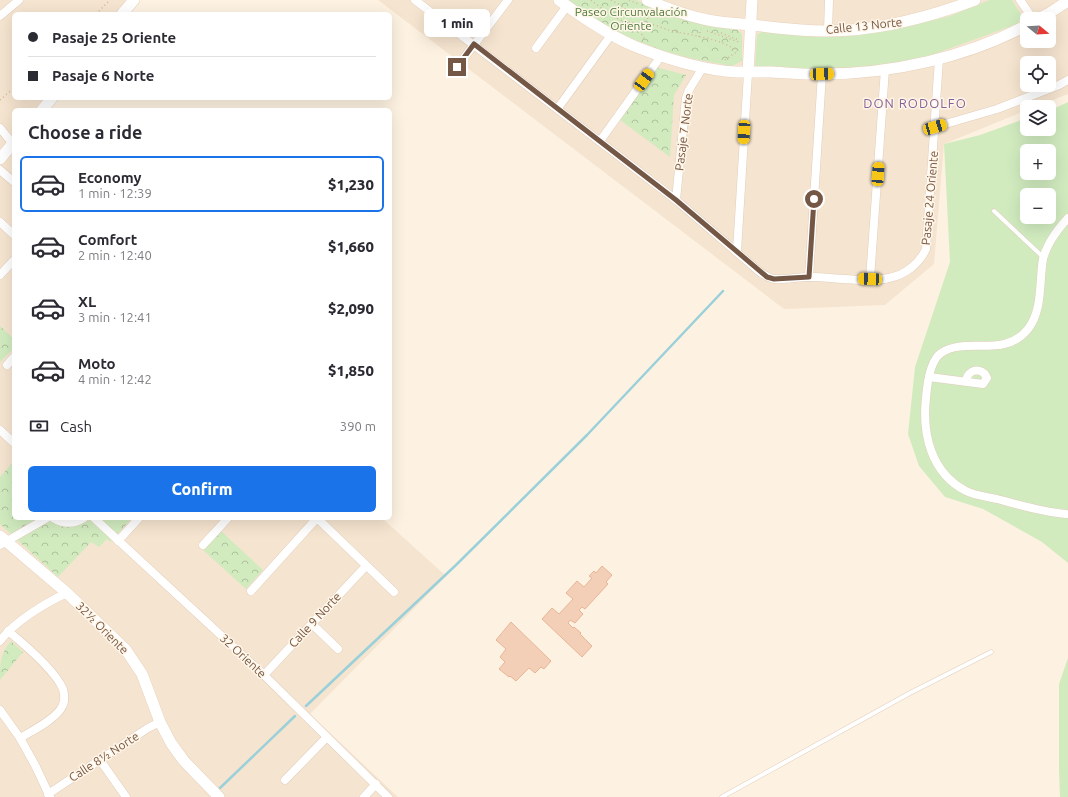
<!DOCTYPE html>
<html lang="en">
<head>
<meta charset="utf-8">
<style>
  :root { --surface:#fff; --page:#f2f2f3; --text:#2b2b33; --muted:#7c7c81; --line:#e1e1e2; --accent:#1a73e8 }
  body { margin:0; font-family:Ubuntu,sans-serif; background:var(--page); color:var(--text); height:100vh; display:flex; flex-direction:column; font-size:15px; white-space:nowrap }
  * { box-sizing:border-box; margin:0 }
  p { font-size:13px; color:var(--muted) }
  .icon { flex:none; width:22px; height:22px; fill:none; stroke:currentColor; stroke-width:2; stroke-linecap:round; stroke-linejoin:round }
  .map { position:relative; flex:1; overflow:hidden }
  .side { position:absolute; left:12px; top:108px; width:380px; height:412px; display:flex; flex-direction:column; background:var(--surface); border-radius:6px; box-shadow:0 4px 16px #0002 }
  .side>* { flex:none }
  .guide { position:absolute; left:12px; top:12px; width:380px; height:88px; border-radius:6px; box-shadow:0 4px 16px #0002; display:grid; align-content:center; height:88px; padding:0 16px; background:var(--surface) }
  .needle { width:26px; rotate:108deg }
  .tools { position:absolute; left:1020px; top:12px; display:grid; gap:8px }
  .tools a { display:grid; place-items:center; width:36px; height:36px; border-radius:6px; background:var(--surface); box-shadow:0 4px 16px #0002; font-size:20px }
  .end { position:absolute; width:18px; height:18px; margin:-9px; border:5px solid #755746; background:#fff; box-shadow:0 0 0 2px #fff }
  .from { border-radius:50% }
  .bubble { position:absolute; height:28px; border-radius:6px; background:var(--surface); box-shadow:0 4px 16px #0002; font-size:13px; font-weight:800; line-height:28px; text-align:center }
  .car { position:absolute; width:12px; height:24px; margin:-12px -6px; border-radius:5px; box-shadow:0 0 3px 1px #0007; background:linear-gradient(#f5c518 24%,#345 0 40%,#f5c518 0 76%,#345 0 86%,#f5c518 0) }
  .guide b { display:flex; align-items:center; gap:14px; height:38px; font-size:15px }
  .guide b+b { border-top:1px solid var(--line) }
  .guide i { width:10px; height:10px; background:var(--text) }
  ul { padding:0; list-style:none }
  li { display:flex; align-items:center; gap:12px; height:56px; margin:0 8px 6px; padding:0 8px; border:2px solid transparent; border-radius:6px }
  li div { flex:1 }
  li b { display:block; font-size:15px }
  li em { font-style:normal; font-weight:800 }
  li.on { border-color:var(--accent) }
  li>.icon { width:36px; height:36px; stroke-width:1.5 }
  h2 { padding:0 16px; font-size:18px; line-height:48px }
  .pay { display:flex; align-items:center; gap:10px; height:44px; padding:0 16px; font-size:15px }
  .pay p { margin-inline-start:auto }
  .primary-button { display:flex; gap:8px; margin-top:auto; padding:8px 16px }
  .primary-button a { flex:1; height:46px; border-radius:6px; background:var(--accent); color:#fff; font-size:16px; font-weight:800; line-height:46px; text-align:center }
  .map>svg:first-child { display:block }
  .residential { fill:#f5e4cf; fill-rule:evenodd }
  .grass { fill:#d1ebbf; fill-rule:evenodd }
  .park { fill:url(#park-crowns) }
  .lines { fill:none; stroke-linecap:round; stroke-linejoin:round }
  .stream { stroke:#9ad0da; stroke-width:2.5 }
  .building { fill:#f4cfb7; stroke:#e8b596 }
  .lane-casing { stroke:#e2cebc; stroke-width:5 }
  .street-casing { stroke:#e2cebc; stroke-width:9 }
  .secondary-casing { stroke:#e9d1bc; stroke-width:12 }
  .path { stroke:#d9b29a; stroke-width:1.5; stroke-dasharray:1 3; stroke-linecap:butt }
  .lane { stroke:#fff; stroke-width:4 }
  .street { stroke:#fff; stroke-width:8 }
  .secondary { stroke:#fff; stroke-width:11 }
  .route { stroke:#755746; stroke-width:5 }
  .labels { text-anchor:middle; stroke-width:3; stroke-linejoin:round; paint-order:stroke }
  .park-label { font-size:12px; fill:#507c3e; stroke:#fff6e8 }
  .street-label { font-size:12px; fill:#755746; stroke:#fff6e8 }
  .neighbourhood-label { font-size:13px; letter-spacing:1px; fill:#876199; stroke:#fff6e8 }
</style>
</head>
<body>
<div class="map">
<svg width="1068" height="797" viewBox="0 0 1068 797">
  <defs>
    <pattern id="park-crowns" width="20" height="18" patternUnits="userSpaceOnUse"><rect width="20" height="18" fill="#d1ebbf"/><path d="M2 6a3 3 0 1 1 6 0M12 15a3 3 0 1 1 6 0" fill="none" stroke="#aec19d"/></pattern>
  </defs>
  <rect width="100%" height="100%" fill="#fdf2e1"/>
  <!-- residential -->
  <g class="residential">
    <polygon points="0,0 127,0 116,14 14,14 14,98 49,98 45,103 52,110 14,110 14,518 382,518 446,576 310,714 398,797 0,797"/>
    <path d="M378,0H1068V94L1035,107H1027V110L944,144L934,264L885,305L784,309ZM1027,19H1049V41H1027ZM1027,63H1049V85H1027Z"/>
  </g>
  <!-- grass -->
  <g class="grass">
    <polygon points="990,0 1012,0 1022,16 1017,24 926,57 871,68 826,71 755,68 757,35 763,31 822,37 850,36 894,30 950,16"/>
    <path d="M1068,102V563L1042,542L983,509L945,497L919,466L908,434L915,367L950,262L944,144L980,135L1027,118V129H1049V111ZM1027,151H1049V173H1027ZM1027,195H1049V217H1027Z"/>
    <polygon points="1068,658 1068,797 1060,797 1059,771 1059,684"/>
  </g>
  <!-- park -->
  <g class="park">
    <polygon points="568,0 636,0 678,18 711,26 738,30 742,34 742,61 732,66 694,59 660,50 620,34 588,16"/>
    <polygon points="656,67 686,75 674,95 670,157 620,120"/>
    <polygon points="0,326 14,339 14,348 0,362"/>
    <polygon points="14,461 14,518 132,518 110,542 107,539 99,547 91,542 58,577 0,524 0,477"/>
    <polygon points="221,531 263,570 246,589 203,550"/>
    <path d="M11,641L23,652L0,680C0,663 0,654 11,641Z"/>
  </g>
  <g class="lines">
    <!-- stream -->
    <g class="stream">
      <polyline points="306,706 456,565 587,435 723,291"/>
      <polyline points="220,788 295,716"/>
    </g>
  </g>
  <!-- building -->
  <g class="building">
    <polygon points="602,566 612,575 606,582 608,584 585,609 582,607 579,610 583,614 575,623 570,620 568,623 573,628 574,627 581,633 580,634 592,646 582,657 542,619 552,608 559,614 573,599 566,593 577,581 584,587 592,578 589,576 594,571 596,573"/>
    <polygon points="511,622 551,661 544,669 541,667 535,673 529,668 516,681 510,676 509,677 499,669 505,662 500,657 506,649 496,640"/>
  </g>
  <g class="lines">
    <!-- lane casing -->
    <g class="lane-casing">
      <g id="lane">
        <polyline points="994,211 1043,257"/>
        <polyline points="722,797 910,693 991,652"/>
      </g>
    </g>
    <!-- street casing -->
    <g class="street-casing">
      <g id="street">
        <path d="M415,0L676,200L761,273C765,275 770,279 775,279C786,280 798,277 809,277C833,277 866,283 889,278C905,275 919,264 926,249L939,59"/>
        <polyline points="1020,0 1033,19"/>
        <polyline points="0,16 19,0"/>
        <polyline points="828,31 829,0"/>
        <polyline points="536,48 567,6"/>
        <polyline points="457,67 508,0"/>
        <polyline points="558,108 611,35"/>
        <polyline points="935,127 997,109 1059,85 1068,80"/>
        <polyline points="0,128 13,144"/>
        <polyline points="600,141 661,56"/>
        <polyline points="0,170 14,182"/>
        <polyline points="676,200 686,98 689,90 703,67"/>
        <polyline points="0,222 14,235"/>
        <polyline points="737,251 748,73"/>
        <polyline points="0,275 14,260"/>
        <polyline points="809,277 822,74"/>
        <polyline points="870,279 885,69"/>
        <polyline points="7,365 14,357"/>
        <path d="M929,377L983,384L987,378C982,366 967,369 966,382"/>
        <polyline points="0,430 14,443"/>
        <path d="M1066,514C1044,512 1023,506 1001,500C990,497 976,496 966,491C931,473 922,434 926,398C927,385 930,361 941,353C967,336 1004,359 1028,329C1043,310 1039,281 1043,259C1047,243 1057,230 1068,218"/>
        <path d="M53,518C63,524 74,524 84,518"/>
        <polyline points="94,518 264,675 388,797"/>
        <polyline points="118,541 139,518"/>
        <polyline points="0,545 47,518"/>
        <polyline points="203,545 228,518"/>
        <polyline points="251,591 317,518 394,592"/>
        <polyline points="312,624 338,649"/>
        <path d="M8,631C24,644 55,671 63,689C65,696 65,704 60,710C52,721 32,731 20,738"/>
        <path d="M0,641C14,622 45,603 67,593"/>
        <polyline points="264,675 366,566"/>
        <polyline points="0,710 20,738 36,767 50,797"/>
        <polyline points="100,760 126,797"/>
        <polyline points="285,780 327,737"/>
        <polyline points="48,794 148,728 160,722"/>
        <polyline points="364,797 376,784"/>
      </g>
    </g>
    <!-- secondary casing -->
    <g class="secondary-casing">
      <g id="secondary">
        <path d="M559,0C583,18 607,34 634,46C664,58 703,70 736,72C748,72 760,72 772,72C789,73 806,75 823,74C891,74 968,57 1027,25"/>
        <path d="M647,0C666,8 687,16 708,20C723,23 738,24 753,25C777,28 802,31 826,31C878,31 927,18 975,0"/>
        <polyline points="122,14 134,0"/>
        <polyline points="1038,19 1048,14 1068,1"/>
        <polyline points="748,73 752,0"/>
        <polyline points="42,110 52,98"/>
        <polyline points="0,159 14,142"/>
        <polyline points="0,536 67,593 126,650 142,674 160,722 171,743 184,761 219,797"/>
      </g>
    </g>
    <!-- path -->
    <g class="path">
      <path d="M591,0C601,8 611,16 623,21C630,23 635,22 641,26"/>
      <polyline points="611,0 620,5 635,17 647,15"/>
      <polyline points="629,0 638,4"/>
      <polyline points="96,14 110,0"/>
      <polyline points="648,23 647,15 648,11"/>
      <polyline points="642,26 642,36 645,39"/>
      <path d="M642,26L648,23C656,25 664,29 672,31C690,35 723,39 737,51"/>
      <polyline points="707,31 739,42"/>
      <polyline points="721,33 739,40"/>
      <polyline points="699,37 701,29"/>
      <polyline points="725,60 738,51"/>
      <polyline points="0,100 14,88"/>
    </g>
    <!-- lane -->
    <use href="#lane" class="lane"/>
    <!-- street -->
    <use href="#street" class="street"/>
    <!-- secondary -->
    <use href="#secondary" class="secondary"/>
  </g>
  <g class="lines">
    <!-- route -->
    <polyline class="route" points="457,67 474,44 676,200 767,277 774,279 809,277 814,199"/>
  </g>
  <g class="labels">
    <!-- park labels -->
    <g class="park-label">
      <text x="631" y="16">Paseo Circunvalación<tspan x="631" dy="14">Oriente</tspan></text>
    </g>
    <!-- street labels -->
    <g class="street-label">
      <text transform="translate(864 26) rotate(-6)" y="4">Calle 13 Norte</text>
      <text transform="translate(684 132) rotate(-83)" y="4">Pasaje 7 Norte</text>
      <text transform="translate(930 198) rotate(-85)" y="4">Pasaje 24 Oriente</text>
      <text transform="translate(315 620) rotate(-47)" y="4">Calle 9 Norte</text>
      <text transform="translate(102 628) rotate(45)" y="4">32½ Oriente</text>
      <text transform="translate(243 656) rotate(43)" y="4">32 Oriente</text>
      <text transform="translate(104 757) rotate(-33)" y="4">Calle 8½ Norte</text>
    </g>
    <!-- neighbourhood labels -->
    <g class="neighbourhood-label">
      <text x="915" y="108">DON RODOLFO</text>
    </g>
  </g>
</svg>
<div class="tools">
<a><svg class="needle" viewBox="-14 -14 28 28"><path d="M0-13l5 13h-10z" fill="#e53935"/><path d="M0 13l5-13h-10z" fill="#7c7c81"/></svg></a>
<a><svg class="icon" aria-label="locate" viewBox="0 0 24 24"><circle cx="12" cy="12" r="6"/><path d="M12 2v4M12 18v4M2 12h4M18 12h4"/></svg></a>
<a><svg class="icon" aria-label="layers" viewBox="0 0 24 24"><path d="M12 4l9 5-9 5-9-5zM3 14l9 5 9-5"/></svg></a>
<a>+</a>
<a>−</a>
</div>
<i class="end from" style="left:814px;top:199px"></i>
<i class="end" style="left:457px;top:67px"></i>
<div class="bubble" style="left:424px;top:9px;width:66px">1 min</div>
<i class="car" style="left:822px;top:74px;rotate:88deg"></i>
<i class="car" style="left:644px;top:80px;rotate:36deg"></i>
<i class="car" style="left:935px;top:127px;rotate:74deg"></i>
<i class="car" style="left:744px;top:132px;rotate:183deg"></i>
<i class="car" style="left:878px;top:174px;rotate:4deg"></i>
<i class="car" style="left:870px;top:279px;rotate:272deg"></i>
<div class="guide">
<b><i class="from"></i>Pasaje 25 Oriente</b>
<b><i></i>Pasaje 6 Norte</b>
</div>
<section class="side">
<h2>Choose a ride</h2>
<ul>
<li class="on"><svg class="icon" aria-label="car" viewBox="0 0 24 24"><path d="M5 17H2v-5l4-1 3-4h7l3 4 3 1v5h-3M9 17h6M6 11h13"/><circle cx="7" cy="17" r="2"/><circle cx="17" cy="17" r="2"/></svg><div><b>Economy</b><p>1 min · 12:39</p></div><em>$1,230</em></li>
<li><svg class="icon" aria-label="car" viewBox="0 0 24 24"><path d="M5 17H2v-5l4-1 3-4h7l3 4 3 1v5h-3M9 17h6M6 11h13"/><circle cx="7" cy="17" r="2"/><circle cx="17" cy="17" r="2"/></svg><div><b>Comfort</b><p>2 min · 12:40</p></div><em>$1,660</em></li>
<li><svg class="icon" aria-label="car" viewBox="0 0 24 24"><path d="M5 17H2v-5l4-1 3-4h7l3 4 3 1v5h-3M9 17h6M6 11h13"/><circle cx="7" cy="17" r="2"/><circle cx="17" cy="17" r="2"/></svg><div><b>XL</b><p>3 min · 12:41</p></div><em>$2,090</em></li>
<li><svg class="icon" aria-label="car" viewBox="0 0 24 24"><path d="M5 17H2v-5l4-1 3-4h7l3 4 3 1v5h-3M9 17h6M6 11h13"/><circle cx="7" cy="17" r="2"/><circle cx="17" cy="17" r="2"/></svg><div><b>Moto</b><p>4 min · 12:42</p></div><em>$1,850</em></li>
</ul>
<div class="pay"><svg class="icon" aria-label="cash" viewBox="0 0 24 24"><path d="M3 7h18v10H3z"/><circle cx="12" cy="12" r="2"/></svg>Cash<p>390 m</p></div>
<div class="primary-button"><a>Confirm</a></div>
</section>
</div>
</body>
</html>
